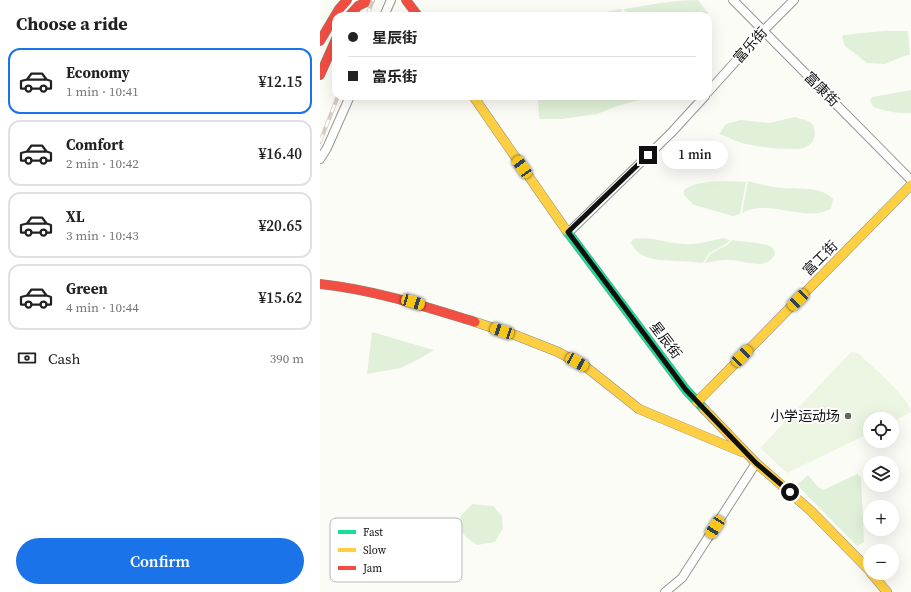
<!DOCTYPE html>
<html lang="en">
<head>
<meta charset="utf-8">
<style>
  :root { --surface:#fff; --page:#f2f2f2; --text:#222; --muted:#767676; --line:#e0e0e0; --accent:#1a73e8 }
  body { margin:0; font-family:"Source Serif 4","Noto Sans SC",serif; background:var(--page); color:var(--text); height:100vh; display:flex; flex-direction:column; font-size:15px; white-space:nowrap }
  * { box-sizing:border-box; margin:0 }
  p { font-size:13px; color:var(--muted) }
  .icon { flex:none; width:22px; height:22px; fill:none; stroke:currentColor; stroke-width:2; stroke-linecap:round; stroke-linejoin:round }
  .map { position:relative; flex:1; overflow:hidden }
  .sheet { display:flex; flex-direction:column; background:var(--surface); width:320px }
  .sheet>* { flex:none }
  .top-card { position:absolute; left:12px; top:12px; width:380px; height:88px; border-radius:12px; box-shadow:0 4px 16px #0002; display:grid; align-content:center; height:88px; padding:0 16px; background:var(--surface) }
  .tools { position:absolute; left:543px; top:412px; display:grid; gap:8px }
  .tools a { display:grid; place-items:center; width:36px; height:36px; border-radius:50%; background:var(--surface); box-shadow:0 4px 16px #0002; font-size:20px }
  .end { position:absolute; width:18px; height:18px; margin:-9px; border:5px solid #101010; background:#fff; box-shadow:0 0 0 2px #fff }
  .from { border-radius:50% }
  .bubble { position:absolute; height:28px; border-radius:14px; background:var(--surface); box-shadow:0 4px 16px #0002; font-size:13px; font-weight:600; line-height:28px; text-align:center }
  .car { position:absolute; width:12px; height:24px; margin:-12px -6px; border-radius:5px; box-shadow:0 0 3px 1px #0007; background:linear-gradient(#f5c518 24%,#345 0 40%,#f5c518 0 76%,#345 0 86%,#f5c518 0) }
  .top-card b { display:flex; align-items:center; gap:14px; height:38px; font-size:15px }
  .top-card b+b { border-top:1px solid var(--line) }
  .top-card i { width:10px; height:10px; background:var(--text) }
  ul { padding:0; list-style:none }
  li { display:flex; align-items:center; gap:12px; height:66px; margin:0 8px 6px; padding:0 8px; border:2px solid var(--line); border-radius:12px }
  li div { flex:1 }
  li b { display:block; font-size:15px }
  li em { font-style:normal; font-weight:600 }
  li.selected { border-color:var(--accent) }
  li>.icon { width:36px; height:36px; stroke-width:1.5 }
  h2 { padding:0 16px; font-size:18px; line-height:48px }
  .pay { display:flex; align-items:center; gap:10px; height:44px; padding:0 16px; font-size:15px }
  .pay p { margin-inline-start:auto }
  .action { display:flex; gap:8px; margin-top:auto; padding:8px 16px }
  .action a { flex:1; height:46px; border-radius:24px; background:var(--accent); color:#fff; font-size:16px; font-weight:600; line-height:46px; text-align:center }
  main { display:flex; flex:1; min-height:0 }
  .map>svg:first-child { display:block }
  .green { fill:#e1f0d8 }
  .pitch { fill:#ebf5e2 }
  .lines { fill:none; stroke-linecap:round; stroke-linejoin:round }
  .street-casing { stroke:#969694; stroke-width:10 }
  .fast-casing { stroke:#8d8d8b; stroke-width:10 }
  .slow-casing { stroke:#8d8d8b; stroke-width:10 }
  .jam-casing { stroke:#8d8d8b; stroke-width:10 }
  .street { stroke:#fffffe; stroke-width:8 }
  .fast { stroke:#16e098; stroke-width:9 }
  .slow { stroke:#ffcf43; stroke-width:9 }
  .jam { stroke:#f24e42; stroke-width:9 }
  .rail-casing { stroke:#d7cbc7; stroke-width:4 }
  .rail { stroke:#fff; stroke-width:2.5; stroke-dasharray:8; stroke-linecap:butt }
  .route { stroke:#101010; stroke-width:5 }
  .poi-dot { fill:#636361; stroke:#fff; stroke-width:1.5 }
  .labels { text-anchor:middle; stroke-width:4; stroke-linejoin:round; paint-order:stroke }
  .street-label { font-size:14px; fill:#101010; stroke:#fff }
  .poi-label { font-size:14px; fill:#101010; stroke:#fff; text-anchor:end }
  .key { fill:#fff; stroke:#b7b7b7; stroke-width:1 }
  .key-label { font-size:11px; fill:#101010 }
</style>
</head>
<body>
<main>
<section class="sheet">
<h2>Choose a ride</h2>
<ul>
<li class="selected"><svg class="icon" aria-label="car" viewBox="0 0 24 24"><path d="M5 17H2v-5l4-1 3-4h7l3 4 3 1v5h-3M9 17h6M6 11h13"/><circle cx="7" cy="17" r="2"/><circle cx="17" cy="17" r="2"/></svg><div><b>Economy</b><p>1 min · 10:41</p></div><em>¥12.15</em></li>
<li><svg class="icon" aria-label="car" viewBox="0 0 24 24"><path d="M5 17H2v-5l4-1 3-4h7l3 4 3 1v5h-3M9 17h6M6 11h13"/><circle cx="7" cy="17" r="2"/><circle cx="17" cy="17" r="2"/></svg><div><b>Comfort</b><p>2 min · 10:42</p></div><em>¥16.40</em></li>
<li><svg class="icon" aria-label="car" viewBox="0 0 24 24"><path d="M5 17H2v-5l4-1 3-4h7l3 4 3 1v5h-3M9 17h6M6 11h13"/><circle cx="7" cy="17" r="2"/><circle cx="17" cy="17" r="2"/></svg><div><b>XL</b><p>3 min · 10:43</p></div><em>¥20.65</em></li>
<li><svg class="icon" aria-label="car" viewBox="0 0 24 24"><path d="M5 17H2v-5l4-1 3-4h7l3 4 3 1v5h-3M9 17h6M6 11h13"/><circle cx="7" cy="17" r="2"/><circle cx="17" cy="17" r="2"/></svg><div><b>Green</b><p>4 min · 10:44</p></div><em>¥15.62</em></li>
</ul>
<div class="pay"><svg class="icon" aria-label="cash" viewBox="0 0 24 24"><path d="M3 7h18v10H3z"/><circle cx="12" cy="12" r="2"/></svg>Cash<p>390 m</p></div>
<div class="action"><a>Confirm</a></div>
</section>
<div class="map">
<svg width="591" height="592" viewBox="0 0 591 592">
  <rect width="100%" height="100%" fill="#fcfcf7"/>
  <!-- green -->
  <g class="green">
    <polygon points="378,0 388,13 385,16 306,16 304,9 354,1"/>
    <polygon points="301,9 303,16 265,16"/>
    <polygon points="564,31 588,31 590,55 584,56 565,64 547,63 525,46 522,37 523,35"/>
    <path d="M591,90V113C578,114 566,111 553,107L550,100L552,97Z"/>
    <polygon points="218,96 323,96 324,99 300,105 277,114 242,119 219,119"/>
    <path d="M475,117C481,119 489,120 492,124C497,131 495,142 488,146C484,149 478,149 473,149C457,149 438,147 422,143C414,141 407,136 399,134L406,124L421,120L449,123Z"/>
    <path d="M428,181C439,184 450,187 462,188C479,189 501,186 513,199L511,209C484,223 449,198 422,213Z"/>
    <path d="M426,182L420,214L413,216L374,205L364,195V190C376,179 411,181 426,182Z"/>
    <path d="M403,238L410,240L406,244L389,253L383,263C374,262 366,261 358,261C340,260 320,261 311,243L313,239C329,236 347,243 363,244C378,245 389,241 403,238Z"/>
    <path d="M412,240C421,242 446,242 453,248C454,250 455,252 455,254C446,272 425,260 410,260C401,259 393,262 385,263L390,254L407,245Z"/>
    <polygon points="52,332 114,350 99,359 81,368 47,374"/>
    <polygon points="537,474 541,477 544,542 537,546 477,485 488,475 498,487 503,490"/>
    <polygon points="152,504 173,506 182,516 183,528 175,542 157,545 146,537 138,527 141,516"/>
  </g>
  <!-- pitch -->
  <path class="pitch" d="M531,352L538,353C549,364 591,399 591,412L572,422V419H550V433L467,473L440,448Z"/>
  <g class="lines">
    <!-- street casing -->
    <g class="street-casing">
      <g id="street">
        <polyline points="413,0 591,180"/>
        <polyline points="64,16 71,0"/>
        <polyline points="388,92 444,30 474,0"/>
        <polyline points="0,159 7,148 30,96"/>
        <polyline points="248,233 351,133 385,96"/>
        <polyline points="345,592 362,578 436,463"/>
      </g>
    </g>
    <!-- fast casing -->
    <g class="fast-casing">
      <polyline id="fast" points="246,230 366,390 384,409"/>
    </g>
    <!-- slow casing -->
    <g class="slow-casing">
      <g id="slow">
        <polyline points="153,96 246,230"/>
        <polyline points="155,322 195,335 238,352 266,367 319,409 422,452"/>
        <polyline points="377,402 591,185"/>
        <polyline points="384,409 436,463 491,511 550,571"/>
        <polyline points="551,573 567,592"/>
      </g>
    </g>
    <!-- jam casing -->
    <g class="jam-casing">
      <g id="jam">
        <polyline points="86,0 98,16"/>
        <polyline points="29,16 38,6 50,0"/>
        <polyline points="0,41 19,9 27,0"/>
        <polyline points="0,75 16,39"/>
        <path d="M0,284C55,290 103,306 155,322"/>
      </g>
    </g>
    <!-- street -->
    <use href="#street" class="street"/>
    <!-- fast -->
    <use href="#fast" class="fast"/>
    <!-- slow -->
    <use href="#slow" class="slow"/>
    <!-- jam -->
    <use href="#jam" class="jam"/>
    <!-- rail casing -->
    <g class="rail-casing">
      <g id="rail">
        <polyline points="47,16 53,0"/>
        <polyline points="0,142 18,96"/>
      </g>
    </g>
    <!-- rail -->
    <use href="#rail" class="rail"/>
  </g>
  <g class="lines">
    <!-- route -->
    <polyline class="route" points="328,155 248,232 366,390 436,463 470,492"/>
  </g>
  <!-- markers -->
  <circle class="poi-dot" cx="528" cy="416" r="4"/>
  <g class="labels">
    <!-- street labels -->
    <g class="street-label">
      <text transform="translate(430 45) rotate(-48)" y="5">富乐街</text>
      <text transform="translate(502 89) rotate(45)" y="5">富康街</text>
      <text transform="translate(500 258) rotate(-45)" y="5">富工街</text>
      <text transform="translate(346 340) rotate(53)" y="5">星辰街</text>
    </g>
    <!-- poi labels -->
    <g class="poi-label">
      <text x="520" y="421">小学运动场</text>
    </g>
  </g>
  <!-- legend -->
  <rect x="10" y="518" width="132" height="64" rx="6" class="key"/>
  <rect x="18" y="530" width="18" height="4" fill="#16e098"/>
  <rect x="18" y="548" width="18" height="4" fill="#ffcf43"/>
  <rect x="18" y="566" width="18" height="4" fill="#f24e42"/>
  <g class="key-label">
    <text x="43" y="536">Fast</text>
    <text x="43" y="554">Slow</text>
    <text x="43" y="572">Jam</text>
  </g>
</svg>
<div class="tools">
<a><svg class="icon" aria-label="locate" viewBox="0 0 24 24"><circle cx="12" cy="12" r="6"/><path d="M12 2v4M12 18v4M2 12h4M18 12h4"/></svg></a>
<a><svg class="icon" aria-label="layers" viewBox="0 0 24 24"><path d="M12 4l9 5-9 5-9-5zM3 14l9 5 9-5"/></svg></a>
<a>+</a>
<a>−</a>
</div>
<i class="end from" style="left:470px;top:492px"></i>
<i class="end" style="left:328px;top:155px"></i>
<div class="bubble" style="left:342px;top:141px;width:66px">1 min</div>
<i class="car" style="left:202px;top:167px;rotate:325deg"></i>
<i class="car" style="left:478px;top:300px;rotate:225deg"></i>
<i class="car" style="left:93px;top:302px;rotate:107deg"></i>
<i class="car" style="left:182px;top:331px;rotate:288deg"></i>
<i class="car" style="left:422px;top:356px;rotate:44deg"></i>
<i class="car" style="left:257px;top:362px;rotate:119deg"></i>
<i class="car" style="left:395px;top:527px;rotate:213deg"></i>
<div class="top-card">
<b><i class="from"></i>星辰街</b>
<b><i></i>富乐街</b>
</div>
</div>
</main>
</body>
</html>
